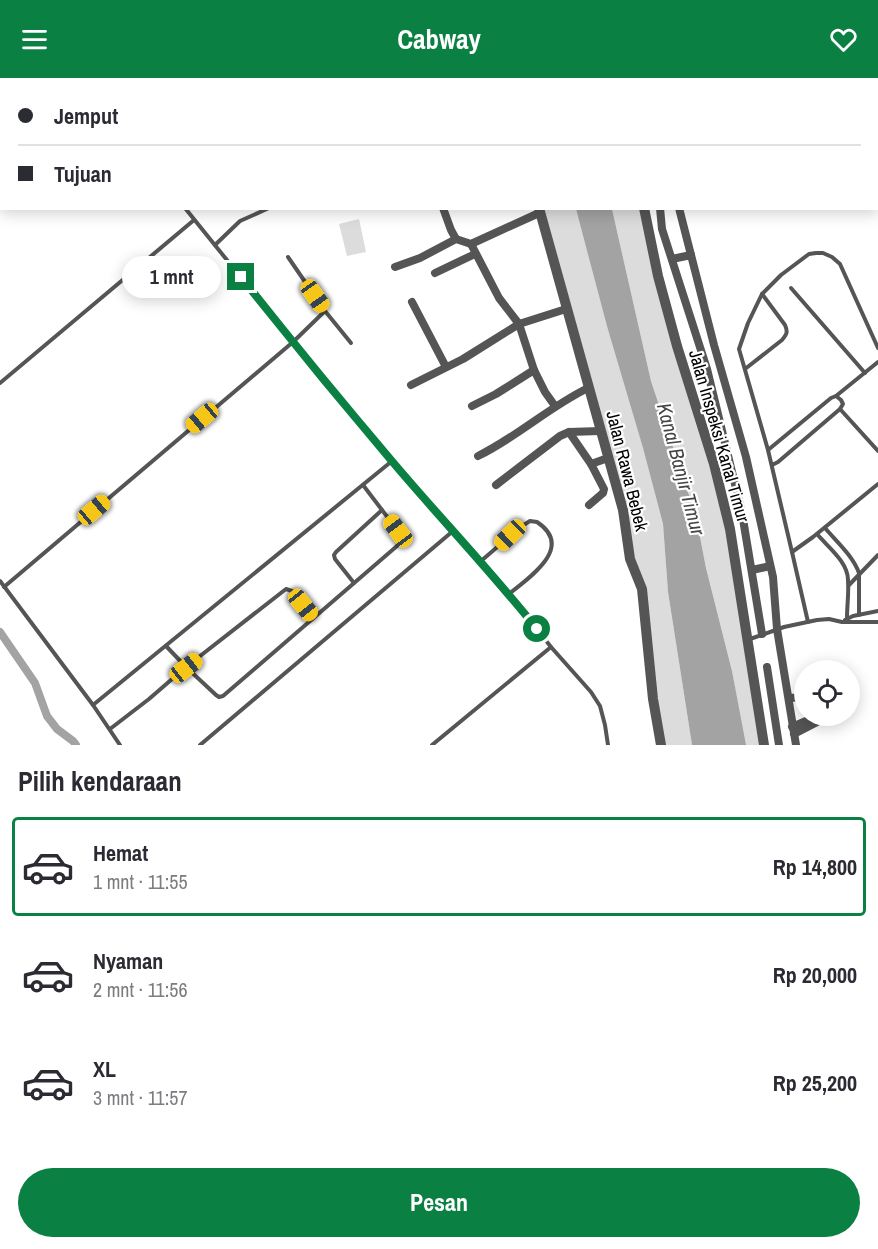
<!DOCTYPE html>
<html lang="id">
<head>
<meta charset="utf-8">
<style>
  :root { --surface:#fff; --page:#f7f7f7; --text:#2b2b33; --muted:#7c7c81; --line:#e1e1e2; --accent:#0b8043 }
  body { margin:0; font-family:"Archivo Narrow",sans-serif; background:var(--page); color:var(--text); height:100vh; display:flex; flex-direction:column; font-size:22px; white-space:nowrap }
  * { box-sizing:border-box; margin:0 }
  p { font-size:20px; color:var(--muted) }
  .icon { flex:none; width:33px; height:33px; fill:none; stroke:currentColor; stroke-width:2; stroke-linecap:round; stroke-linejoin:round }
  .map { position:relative; height:667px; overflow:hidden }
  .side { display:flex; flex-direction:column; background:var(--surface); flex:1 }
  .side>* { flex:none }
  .banner { position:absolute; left:0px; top:0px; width:879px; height:132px; box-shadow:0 3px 15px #0003; display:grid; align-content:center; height:132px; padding:0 18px; background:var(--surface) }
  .controls { position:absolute; left:794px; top:582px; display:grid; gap:12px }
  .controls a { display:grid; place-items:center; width:66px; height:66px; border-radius:50%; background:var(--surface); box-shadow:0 3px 15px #0003; font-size:30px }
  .end { position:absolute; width:27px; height:27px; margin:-14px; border:8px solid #0b8043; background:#fff; box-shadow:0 0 0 3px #fff }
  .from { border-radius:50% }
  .bubble { position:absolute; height:42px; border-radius:21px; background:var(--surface); box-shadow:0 3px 15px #0003; font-size:20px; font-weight:700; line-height:42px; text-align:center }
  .car { position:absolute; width:18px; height:36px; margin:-18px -9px; border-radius:8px; box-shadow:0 0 4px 2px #0007; background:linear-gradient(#f5c518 24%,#345 0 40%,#f5c518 0 76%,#345 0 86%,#f5c518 0) }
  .banner b { display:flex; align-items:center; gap:21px; height:57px; font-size:22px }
  .banner b+b { border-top:2px solid var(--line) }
  .banner i { width:15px; height:15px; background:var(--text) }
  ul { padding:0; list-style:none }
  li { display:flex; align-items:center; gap:18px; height:99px; margin:0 12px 9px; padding:0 6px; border:3px solid transparent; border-radius:6px }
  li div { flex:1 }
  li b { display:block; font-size:22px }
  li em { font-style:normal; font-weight:700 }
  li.active { border-color:var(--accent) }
  li>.icon { width:54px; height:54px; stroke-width:1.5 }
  h2 { padding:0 18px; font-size:27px; line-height:72px }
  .button { display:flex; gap:12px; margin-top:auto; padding:12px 18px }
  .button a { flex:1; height:69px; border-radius:36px; background:var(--accent); color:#fff; font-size:24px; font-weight:700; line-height:69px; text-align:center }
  header { display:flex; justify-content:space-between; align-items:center; height:78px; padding:0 18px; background:var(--accent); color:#fff; font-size:27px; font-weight:700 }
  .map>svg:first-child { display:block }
  .green { fill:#dcdcdc }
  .water { fill:#a3a3a3 }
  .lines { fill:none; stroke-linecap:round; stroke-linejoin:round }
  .canal { stroke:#a3a3a3; stroke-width:8 }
  .service { stroke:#555; stroke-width:4 }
  .minor { stroke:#555; stroke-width:8 }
  .tertiary { stroke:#555; stroke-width:10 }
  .route { stroke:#0b8043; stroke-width:8 }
  .labels { text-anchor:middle; stroke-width:4.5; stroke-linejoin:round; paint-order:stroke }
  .street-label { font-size:18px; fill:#000; stroke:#fff }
  .water-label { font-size:20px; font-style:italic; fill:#444; stroke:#fff }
</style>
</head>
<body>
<header><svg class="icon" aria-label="menu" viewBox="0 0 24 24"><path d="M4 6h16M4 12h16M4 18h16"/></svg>Cabway<svg class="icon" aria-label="heart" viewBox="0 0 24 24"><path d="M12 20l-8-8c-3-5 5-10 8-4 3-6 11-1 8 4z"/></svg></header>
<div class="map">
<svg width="878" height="667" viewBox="0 0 878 667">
  <rect width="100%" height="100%" fill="#fff"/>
  <!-- green -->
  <g class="green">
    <polygon points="539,131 576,131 644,373 663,446 668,514 692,667 661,667 642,511 623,432"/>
    <polygon points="612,131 644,131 714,386 764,667 745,667 732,593 706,490 696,438 651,303"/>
    <polygon points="359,141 366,174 347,178 339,146"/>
  </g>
  <!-- water -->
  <polygon class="water" points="576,131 612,131 651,303 696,438 706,490 732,593 746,667 692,667 668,514 663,446 643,370 607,248"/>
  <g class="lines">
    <!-- canal -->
    <polyline class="canal" points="0,554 35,605 47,638 57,651 73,663 76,667"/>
    <!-- service -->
    <g class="service">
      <polyline points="76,0 77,2"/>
      <polyline points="0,108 2,107"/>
      <polyline points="185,130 293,264 392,383 481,483 509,516 551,569 591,614 600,628 605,647 608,667"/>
      <polyline points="215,167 240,143 269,130"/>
      <polyline points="791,210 865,295"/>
      <polyline points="325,233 351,265"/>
      <polyline points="878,270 840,186 832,179 823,175 816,175 809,176 781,197 762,216 748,245 739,271 768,372 792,474 813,459 878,406"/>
      <path d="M745,291L782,262C787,256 788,254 785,247L762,216"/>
      <polyline points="0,305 194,142"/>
      <polyline points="836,318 878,284"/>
      <polyline points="840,331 878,373"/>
      <polyline points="768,372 831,320 836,318 841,322 843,326 840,331 778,384 772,387"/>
      <path d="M825,450C837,464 853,478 859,495V537"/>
      <path d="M817,456C828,469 848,484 848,502C849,515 847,527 847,540"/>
      <polyline points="792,474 808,544"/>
      <path d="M481,483L522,448L530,443L537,444C575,469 530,499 509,516"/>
      <polyline points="0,503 93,627 120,667"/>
      <polyline points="354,505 335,481 334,477 336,474 382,432"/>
      <polyline points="849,507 878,477"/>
      <polyline points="4,509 293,264 325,233 288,179"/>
      <polyline points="845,542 853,538 878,533"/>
      <polyline points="750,561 784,549 817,542 829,541 842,544 878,544"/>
      <polyline points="166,568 186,589 286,511 292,513 313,540"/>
      <polyline points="93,627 392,383"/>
      <polyline points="110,651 149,621 186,589 216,617 219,619 223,618 397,468 400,461 398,453 363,407"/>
      <polyline points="200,667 453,453"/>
      <polyline points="432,667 551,569"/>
    </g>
    <!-- minor -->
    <g class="minor">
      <polyline points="263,0 264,2"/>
      <polyline points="380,0 381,2"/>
      <polyline points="302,2 303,0"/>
      <polyline points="840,2 841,0"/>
      <polyline points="443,130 451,152 456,161 471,166 539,135"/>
      <polyline points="660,130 662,151 707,291 742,435 762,556"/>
      <polyline points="679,130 714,267 746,379 773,499 777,551 796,667"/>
      <polyline points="471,166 499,220 519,246 534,292 545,314 555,328"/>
      <polyline points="672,181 691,177"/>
      <polyline points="395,189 420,180 456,161"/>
      <polyline points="435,195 475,176"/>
      <polyline points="412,224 446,289"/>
      <polyline points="411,307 463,281 519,246 566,231"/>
      <polyline points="472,328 496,316 534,292"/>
      <polyline points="569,354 591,386 604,411 603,415 589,427"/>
      <path d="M478,378C517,359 549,329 588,310"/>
      <polyline points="591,386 608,380"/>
      <polyline points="496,407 560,358 569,354 600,353"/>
      <polyline points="752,492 770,488"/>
      <polyline points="767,589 779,667"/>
      <polyline points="789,620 804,619"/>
      <polyline points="792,649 806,643 813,638"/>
      <polyline points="794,656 823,641"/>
    </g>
    <!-- tertiary -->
    <g class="tertiary">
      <polyline points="451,0 452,2"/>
      <polyline points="510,0 510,2"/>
      <polyline points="614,0 614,2"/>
      <polyline points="539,130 623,432 630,481 642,511 653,621 661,667"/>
      <polyline points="644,130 658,198 677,268 714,386 730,451 764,667"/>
    </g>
  </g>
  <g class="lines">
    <!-- route -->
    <path class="route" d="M241,199C290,261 340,322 391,382C439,439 491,493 537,551"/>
  </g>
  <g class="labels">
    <!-- street labels -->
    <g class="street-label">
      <text transform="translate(719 358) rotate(74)" y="6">Jalan Inspeksi Kanal Timur</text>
      <text transform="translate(627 393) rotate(76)" y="6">Jalan Rawa Bebek</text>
    </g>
    <!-- water labels -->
    <g class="water-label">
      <text transform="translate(681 391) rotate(75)" y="7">Kanal Banjir Timur</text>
    </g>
  </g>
</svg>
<div class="controls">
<a><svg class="icon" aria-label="locate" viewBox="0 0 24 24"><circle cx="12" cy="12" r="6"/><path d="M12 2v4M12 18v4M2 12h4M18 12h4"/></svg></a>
</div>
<i class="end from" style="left:537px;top:551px"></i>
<i class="end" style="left:241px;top:199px"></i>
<div class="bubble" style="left:122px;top:178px;width:99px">1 mnt</div>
<i class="car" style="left:315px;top:218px;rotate:145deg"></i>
<i class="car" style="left:202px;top:340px;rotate:230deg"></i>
<i class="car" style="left:94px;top:432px;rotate:50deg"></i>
<i class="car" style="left:398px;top:453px;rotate:323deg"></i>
<i class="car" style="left:510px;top:457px;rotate:226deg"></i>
<i class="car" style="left:303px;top:527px;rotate:141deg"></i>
<i class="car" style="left:186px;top:590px;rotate:52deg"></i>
<div class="banner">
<b><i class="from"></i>Jemput</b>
<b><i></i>Tujuan</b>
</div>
</div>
<section class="side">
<h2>Pilih kendaraan</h2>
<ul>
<li class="active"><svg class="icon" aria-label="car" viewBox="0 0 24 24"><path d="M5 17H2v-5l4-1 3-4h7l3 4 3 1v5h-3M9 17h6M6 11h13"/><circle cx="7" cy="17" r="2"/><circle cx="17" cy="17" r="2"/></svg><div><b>Hemat</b><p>1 mnt · 11:55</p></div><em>Rp 14,800</em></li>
<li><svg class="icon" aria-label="car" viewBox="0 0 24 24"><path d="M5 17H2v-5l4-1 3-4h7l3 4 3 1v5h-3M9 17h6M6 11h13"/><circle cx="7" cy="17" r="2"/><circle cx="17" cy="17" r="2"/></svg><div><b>Nyaman</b><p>2 mnt · 11:56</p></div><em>Rp 20,000</em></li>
<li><svg class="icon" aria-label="car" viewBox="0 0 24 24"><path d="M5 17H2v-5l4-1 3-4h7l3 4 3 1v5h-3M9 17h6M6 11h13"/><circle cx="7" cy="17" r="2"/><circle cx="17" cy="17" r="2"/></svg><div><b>XL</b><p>3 mnt · 11:57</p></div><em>Rp 25,200</em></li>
</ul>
<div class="button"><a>Pesan</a></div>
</section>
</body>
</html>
